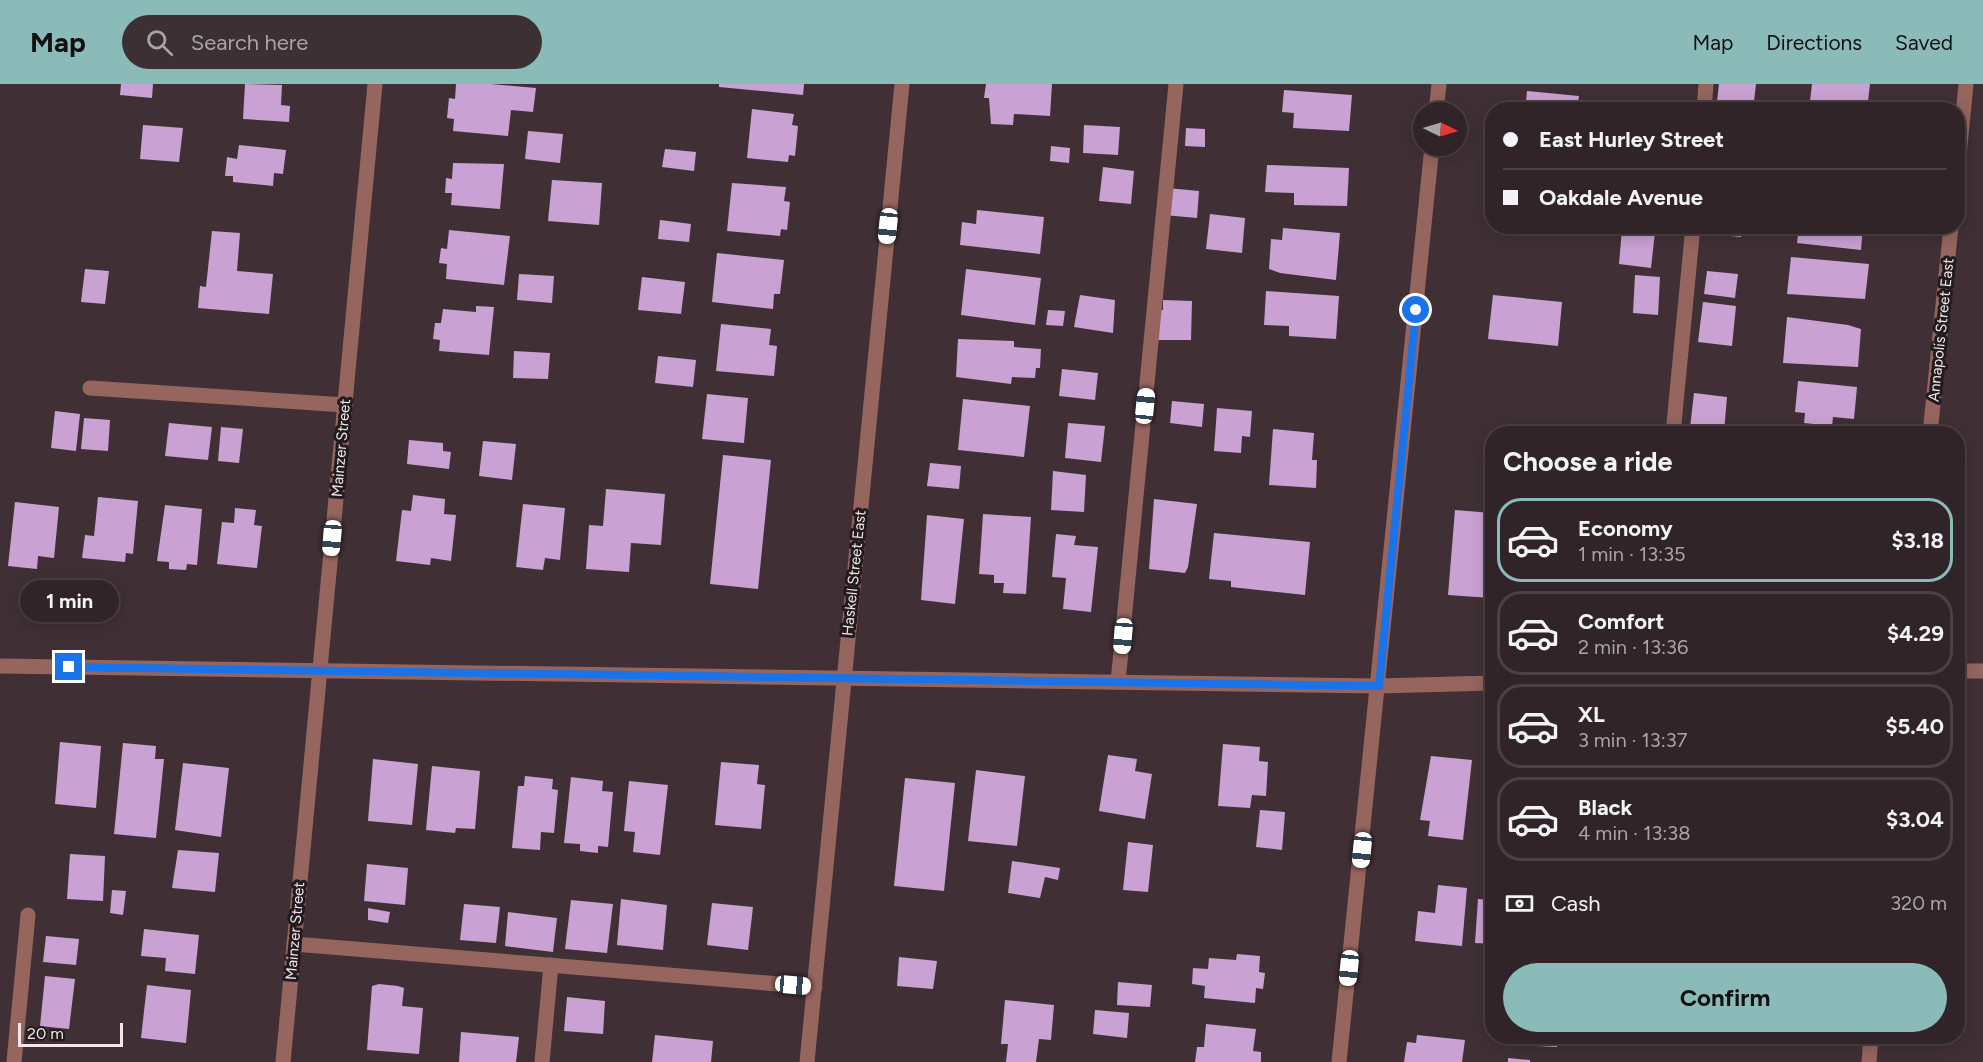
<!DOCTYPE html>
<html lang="en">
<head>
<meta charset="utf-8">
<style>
  :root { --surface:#302428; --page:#3c3034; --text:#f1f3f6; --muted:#a8a4a8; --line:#4b4145; --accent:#8bbbb9 }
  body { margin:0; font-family:Figtree,sans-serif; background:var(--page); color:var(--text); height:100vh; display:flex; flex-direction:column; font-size:22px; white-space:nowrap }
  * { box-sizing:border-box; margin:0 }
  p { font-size:20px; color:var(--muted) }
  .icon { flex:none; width:33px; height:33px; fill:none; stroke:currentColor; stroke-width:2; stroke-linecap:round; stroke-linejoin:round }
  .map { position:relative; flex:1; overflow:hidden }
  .drawer { position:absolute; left:1485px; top:342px; width:480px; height:618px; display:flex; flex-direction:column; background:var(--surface); border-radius:24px; box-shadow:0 3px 15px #0003,0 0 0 2px var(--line) }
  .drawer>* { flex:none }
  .guide { position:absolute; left:1485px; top:18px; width:480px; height:132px; border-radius:24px; box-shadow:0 3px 15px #0003,0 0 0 2px var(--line); display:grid; align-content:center; height:132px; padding:0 18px; background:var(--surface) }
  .needle { width:39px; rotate:95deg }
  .controls { position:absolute; left:1413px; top:18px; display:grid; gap:12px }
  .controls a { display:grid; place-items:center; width:54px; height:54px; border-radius:50%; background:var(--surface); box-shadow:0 3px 15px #0003,0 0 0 2px var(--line); font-size:30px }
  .scale { position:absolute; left:18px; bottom:15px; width:105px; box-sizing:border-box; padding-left:6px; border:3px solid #f2e8eb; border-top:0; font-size:16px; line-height:21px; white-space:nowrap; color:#f2e8eb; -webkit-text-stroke:4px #221b1d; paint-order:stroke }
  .end { position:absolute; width:27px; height:27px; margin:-14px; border:8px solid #1a73e8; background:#fff; box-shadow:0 0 0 3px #fff }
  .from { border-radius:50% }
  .bubble { position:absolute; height:42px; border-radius:21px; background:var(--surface); box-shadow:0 3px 15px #0003,0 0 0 2px var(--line); font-size:20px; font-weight:700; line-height:42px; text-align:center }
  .car { position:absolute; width:18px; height:36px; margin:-18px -9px; border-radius:8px; box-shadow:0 0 4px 2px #0007; background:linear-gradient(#fff 24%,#345 0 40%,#fff 0 76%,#345 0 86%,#fff 0) }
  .guide b { display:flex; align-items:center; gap:21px; height:57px; font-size:22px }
  .guide b+b { border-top:2px solid var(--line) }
  .guide i { width:15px; height:15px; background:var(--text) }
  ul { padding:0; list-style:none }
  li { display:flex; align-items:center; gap:18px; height:84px; margin:0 12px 9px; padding:0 6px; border:3px solid var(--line); border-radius:24px }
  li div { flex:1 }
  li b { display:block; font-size:22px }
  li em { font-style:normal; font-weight:700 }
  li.selected { border-color:var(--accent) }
  li>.icon { width:54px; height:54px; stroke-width:1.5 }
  h2 { padding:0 18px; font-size:27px; line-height:72px }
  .pay { display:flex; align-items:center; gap:15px; height:66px; padding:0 18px; font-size:22px }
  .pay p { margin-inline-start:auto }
  .button { display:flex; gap:12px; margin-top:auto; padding:12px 18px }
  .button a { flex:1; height:69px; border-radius:36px; background:var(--accent); color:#111; font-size:24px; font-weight:700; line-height:69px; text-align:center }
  header { display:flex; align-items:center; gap:36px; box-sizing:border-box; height:84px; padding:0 30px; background:var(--accent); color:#111 }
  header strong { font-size:28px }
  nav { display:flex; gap:33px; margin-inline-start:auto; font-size:21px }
  .search { width:420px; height:54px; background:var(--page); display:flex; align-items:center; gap:15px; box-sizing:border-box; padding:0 21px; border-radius:33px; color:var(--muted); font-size:22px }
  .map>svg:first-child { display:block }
  .building { fill:#c9a1d2 }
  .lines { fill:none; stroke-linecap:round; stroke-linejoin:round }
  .service { stroke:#95655e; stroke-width:15 }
  .minor { stroke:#95655e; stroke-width:15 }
  .tertiary { stroke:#95655e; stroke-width:15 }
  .route { stroke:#1a73e8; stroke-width:8 }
  .labels { text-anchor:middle; stroke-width:6; stroke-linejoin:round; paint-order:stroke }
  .street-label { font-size:15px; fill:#f2e8eb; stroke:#221b1d }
</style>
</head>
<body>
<header>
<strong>Map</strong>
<div class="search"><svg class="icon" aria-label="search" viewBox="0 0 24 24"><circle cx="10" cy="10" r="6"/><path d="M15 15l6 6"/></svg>Search here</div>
<nav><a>Map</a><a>Directions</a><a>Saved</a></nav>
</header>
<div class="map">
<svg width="1983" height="978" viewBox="0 0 1983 978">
  <rect width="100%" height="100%" fill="#403036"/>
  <!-- building -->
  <g class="building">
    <polygon points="121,0 153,0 152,14 120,11"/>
    <polygon points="245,0 282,1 281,21 290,22 289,38 243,35"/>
    <polygon points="456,0 491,0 536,4 533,28 511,26 508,52 453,47 454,35 447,34 449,14 455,15"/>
    <polygon points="719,0 804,0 803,11 719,3"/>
    <polygon points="986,0 1052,0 1050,32 1014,30 1013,41 991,40 989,14 984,14"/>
    <polygon points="1719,0 1756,0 1753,26 1716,26"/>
    <polygon points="1812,0 1870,0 1867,26 1809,26"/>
    <polygon points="1284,6 1352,11 1349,47 1293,44 1294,29 1282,28"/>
    <polygon points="1527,7 1579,12 1577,26 1525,26"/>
    <polygon points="752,25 794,30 792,41 798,42 795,72 789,71 788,78 747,74"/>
    <polygon points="143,41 183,44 179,78 140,75"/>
    <polygon points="1084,41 1120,43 1118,71 1083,69"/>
    <polygon points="1186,44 1205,45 1205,63 1185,62"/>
    <polygon points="528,47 563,50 560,79 525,75"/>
    <polygon points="239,61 286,66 283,90 274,89 273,102 233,98 233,92 225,92 227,73 237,75"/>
    <polygon points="1051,62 1070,64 1069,79 1050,77"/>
    <polygon points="665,65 696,68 694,87 662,83"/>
    <polygon points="453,79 504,80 500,125 451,121 452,109 445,109 446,94 452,95"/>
    <polygon points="1267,81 1349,84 1347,122 1294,121 1294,109 1265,108"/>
    <polygon points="1103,83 1134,87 1131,120 1099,117"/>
    <polygon points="552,96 602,99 599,141 548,137"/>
    <polygon points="732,99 786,103 784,117 790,118 787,146 781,145 780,152 727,147"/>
    <polygon points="1167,104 1199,107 1197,134 1164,131"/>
    <polygon points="977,126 1044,133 1040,170 960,161 962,138 976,140"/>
    <polygon points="1210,130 1245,134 1242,169 1206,165"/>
    <polygon points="660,136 691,140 689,158 658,155"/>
    <polygon points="1699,142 1742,142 1741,153 1698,149"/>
    <polygon points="1807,142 1863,142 1861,166 1797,159 1799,143 1807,145"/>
    <polygon points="1283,144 1340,149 1336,196 1280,189 1269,185 1271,155 1282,156"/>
    <polygon points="1622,145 1655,148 1651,184 1619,180"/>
    <polygon points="449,146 510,152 504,201 446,195 447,180 439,179 441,164 447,165"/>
    <polygon points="212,147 240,149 237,187 273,190 269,230 198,224 200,202 206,203"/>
    <polygon points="717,169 784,176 780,210 774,210 773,225 712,218"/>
    <polygon points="1791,173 1869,180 1865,215 1787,210"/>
    <polygon points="85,185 109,187 105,220 81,218"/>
    <polygon points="966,185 1041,194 1035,241 961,231"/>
    <polygon points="1707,187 1738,190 1735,214 1704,210"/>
    <polygon points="519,190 554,192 552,219 517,216"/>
    <polygon points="1635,191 1660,193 1658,231 1633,229"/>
    <polygon points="642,193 685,198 681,230 638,226"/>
    <polygon points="1266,207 1339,212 1336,255 1289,252 1289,242 1264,241"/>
    <polygon points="1080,211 1115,216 1113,249 1074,243"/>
    <polygon points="1493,211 1562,218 1558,262 1488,255"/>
    <polygon points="1163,216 1192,217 1191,256 1157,256 1158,226 1163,226"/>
    <polygon points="1703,218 1736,222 1732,262 1698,258"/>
    <polygon points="476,222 494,223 489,271 439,267 440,256 433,255 435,239 441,239 443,225 476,228"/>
    <polygon points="1048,226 1065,227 1063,242 1046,241"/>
    <polygon points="1787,233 1848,241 1861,245 1858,283 1783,279"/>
    <polygon points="721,240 771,245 769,261 777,262 774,292 716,287"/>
    <polygon points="958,255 1014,257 1014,263 1041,265 1040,284 1036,284 1035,294 1012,293 1011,300 956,293"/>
    <polygon points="514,267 550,269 548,295 513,294"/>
    <polygon points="658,272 696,276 693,303 655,299"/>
    <polygon points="1062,285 1098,289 1095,316 1059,312"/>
    <polygon points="1798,297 1857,303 1854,335 1833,333 1832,342 1804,339 1805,329 1795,328"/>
    <polygon points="1694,309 1727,313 1724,348 1690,344"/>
    <polygon points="707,310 748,314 744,359 702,355"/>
    <polygon points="963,315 1030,322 1024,373 958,366"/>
    <polygon points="1172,317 1204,320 1202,343 1170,339"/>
    <polygon points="1217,324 1252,327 1250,353 1242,352 1241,369 1214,367"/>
    <polygon points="55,327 80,330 76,367 51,364"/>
    <polygon points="84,334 110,336 108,367 81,365"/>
    <polygon points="169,339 212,343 208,376 165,372"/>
    <polygon points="1068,339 1105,342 1101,378 1065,374"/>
    <polygon points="221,343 243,345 239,379 218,377"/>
    <polygon points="1581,343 1629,347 1629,350 1580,350"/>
    <polygon points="1273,345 1314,349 1312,376 1317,376 1316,404 1269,401"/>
    <polygon points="409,356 443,359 443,367 451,368 449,385 407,380"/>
    <polygon points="483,357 516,360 512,396 479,392"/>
    <polygon points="723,371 771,376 758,505 710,500"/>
    <polygon points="930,379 961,382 959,405 927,402"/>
    <polygon points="1053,387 1086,391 1084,428 1051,426"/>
    <polygon points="606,405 665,410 661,461 631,459 629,488 586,485 589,441 603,442"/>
    <polygon points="413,411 445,415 444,430 456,431 451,477 431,474 430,481 396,477 402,426 411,427"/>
    <polygon points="98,413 138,417 133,470 126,469 125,478 82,474 85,451 94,452"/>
    <polygon points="1154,415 1197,420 1188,483 1185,489 1149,485"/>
    <polygon points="15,418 59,423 54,474 38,472 37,485 8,482"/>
    <polygon points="523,420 565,424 560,476 545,474 543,486 516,483"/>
    <polygon points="165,421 202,425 197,481 187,480 186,486 169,485 169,478 157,477"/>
    <polygon points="235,424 256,426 254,441 262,442 257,484 217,480 222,438 234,439"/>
    <polygon points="1455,426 1492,429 1492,507 1491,507 1491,514 1448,511"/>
    <polygon points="983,430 1031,433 1026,510 1003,509 1004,499 994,499 994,491 979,490"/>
    <polygon points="927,431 964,435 955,520 921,516"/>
    <polygon points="1214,449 1310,458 1305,511 1231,503 1231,497 1209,495"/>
    <polygon points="1056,450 1076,452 1074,461 1098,463 1091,528 1063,525 1066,494 1052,493"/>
    <polygon points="60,658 101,662 96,724 55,720"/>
    <polygon points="123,659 156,662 155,675 164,675 156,754 114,750"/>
    <polygon points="1223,660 1260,663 1259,677 1268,678 1266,712 1252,711 1250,724 1218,722"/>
    <polygon points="1108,671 1137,675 1135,687 1152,690 1145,735 1099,727"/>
    <polygon points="1431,672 1472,676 1463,756 1428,752 1430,737 1420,736"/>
    <polygon points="373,675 418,680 412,741 368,737"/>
    <polygon points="721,678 759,681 757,700 765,701 761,745 715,741"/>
    <polygon points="183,679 229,684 221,753 175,746"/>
    <polygon points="432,682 480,687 475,745 456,744 455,749 426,746"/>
    <polygon points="976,686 1025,692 1017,762 968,757"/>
    <polygon points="525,692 553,695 552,705 558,706 554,749 541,748 540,766 512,764 518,702 524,702"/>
    <polygon points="571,693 603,697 602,707 613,708 608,763 598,762 598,769 580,767 580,760 564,759"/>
    <polygon points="905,694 955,699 944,807 894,802"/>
    <polygon points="629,697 668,701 660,771 633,768 635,748 624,747"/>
    <polygon points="1491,707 1492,707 1492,750 1487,749"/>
    <polygon points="1260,726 1285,728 1282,766 1256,763"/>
    <polygon points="1128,758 1153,761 1148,808 1123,806"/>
    <polygon points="178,766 219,769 215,808 172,804"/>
    <polygon points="70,770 105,772 103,817 67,815"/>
    <polygon points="1012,777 1060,784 1058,796 1045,793 1040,814 1008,809"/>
    <polygon points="367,780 408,784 405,821 364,817"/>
    <polygon points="1438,801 1467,804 1462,862 1415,857 1418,827 1435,829"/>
    <polygon points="112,806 126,807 123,831 110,829"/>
    <polygon points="621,815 667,821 663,866 617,861"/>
    <polygon points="1478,815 1492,816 1492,860 1475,859"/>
    <polygon points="571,816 613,820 607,869 565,865"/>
    <polygon points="712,819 753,823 748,866 707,861"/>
    <polygon points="464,820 500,823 496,859 460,856"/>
    <polygon points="368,824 390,828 388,839 368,836"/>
    <polygon points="508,828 557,834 553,868 505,862"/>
    <polygon points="144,845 199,851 195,890 165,887 166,874 141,872"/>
    <polygon points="46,852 79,855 76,881 43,878"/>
    <polygon points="1237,870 1260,872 1259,888 1265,889 1263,905 1256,904 1255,919 1204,914 1205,902 1192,900 1193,884 1208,885 1209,874 1236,876"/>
    <polygon points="899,873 937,877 933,905 897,902"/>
    <polygon points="45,892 75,895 69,945 40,942"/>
    <polygon points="1118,898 1152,901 1150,923 1117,921"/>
    <polygon points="379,900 398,902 404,904 402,922 423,924 419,970 367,966 372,902"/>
    <polygon points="147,901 191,906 186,959 141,954"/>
    <polygon points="567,913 605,917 603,950 564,947"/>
    <polygon points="1005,916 1054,921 1051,956 1039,955 1036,978 1006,978 1008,960 1001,960"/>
    <polygon points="1095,926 1129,929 1127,954 1093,950"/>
    <polygon points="1206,940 1256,945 1253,967 1261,968 1261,978 1195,978 1197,963 1204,963"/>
    <polygon points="461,948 519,953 516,978 459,978"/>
    <polygon points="655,951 713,957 711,978 652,978"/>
    <polygon points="1417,951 1465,956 1462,978 1404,978 1407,958 1416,959"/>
    <polygon points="1537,952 1557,952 1557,963 1535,962"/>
    <polygon points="1508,974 1530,976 1530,978 1508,978"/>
  </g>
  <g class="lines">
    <!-- service -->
    <g class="service">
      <polyline points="1704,26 1706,0"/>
      <polyline points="90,304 345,321"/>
      <polyline points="1673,350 1693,142"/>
      <polyline points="1118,598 1176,0"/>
      <polyline points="294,860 815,903"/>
      <polyline points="14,978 28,831"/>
      <polyline points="542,978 551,881"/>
    </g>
    <!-- minor -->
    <g class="minor">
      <polyline points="1436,28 1439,0"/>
      <polyline points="283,978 375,0"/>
      <polyline points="807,978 902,0"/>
      <polyline points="1339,978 1432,62"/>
      <polyline points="1869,978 1871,952"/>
    </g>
    <!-- tertiary -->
    <g class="tertiary">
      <polyline points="1958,82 1966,0"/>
      <polyline points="1930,350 1951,142"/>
      <polyline points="0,582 1379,602 1492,599"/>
      <polyline points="1958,587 1983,587"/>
    </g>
  </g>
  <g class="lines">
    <!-- route -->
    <polyline class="route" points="69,583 1379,602 1416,226"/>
  </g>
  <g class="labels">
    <!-- street labels -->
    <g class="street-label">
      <text transform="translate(1941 246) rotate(-84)" y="5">Annapolis Street East</text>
      <text transform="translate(341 364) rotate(-85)" y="5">Mainzer Street</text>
      <text transform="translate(854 489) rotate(-84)" y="5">Haskell Street East</text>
      <text transform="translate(295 847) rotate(-85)" y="5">Mainzer Street</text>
    </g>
  </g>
</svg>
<div class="controls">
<a><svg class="needle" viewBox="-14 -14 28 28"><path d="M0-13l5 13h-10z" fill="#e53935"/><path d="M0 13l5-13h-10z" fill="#a8a4a8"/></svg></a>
</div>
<div class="scale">20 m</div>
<i class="end from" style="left:1416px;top:226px"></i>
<i class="end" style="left:69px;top:583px"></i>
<div class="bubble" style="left:20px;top:496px;width:99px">1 min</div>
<i class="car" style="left:888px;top:142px;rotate:186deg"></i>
<i class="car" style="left:1145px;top:322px;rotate:6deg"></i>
<i class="car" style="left:332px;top:454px;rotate:185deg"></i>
<i class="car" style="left:1123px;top:552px;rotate:185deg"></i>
<i class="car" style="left:1362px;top:766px;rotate:186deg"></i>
<i class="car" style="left:1349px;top:884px;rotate:186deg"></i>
<i class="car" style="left:793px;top:901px;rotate:95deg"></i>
<div class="guide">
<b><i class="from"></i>East Hurley Street</b>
<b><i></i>Oakdale Avenue</b>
</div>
<section class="drawer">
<h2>Choose a ride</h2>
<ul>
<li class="selected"><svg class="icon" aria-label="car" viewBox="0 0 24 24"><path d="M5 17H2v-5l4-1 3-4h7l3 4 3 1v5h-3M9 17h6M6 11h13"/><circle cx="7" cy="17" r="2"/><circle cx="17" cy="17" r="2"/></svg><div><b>Economy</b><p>1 min · 13:35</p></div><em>$3.18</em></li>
<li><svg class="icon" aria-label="car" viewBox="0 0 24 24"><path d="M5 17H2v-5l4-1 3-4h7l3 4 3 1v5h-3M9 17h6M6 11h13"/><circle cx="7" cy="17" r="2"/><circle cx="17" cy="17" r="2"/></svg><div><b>Comfort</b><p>2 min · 13:36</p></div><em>$4.29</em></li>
<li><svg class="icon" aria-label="car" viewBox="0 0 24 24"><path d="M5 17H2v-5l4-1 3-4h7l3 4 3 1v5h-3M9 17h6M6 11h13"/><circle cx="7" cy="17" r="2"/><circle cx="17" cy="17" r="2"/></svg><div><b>XL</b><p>3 min · 13:37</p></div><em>$5.40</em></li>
<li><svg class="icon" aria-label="car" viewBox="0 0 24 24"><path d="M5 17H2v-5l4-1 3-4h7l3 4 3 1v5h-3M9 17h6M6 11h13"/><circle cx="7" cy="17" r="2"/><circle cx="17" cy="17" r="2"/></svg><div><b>Black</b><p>4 min · 13:38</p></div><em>$3.04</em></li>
</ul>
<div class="pay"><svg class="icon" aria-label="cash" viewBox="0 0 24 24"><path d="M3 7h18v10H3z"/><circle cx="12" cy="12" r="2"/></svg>Cash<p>320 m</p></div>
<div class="button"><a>Confirm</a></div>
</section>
</div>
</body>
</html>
